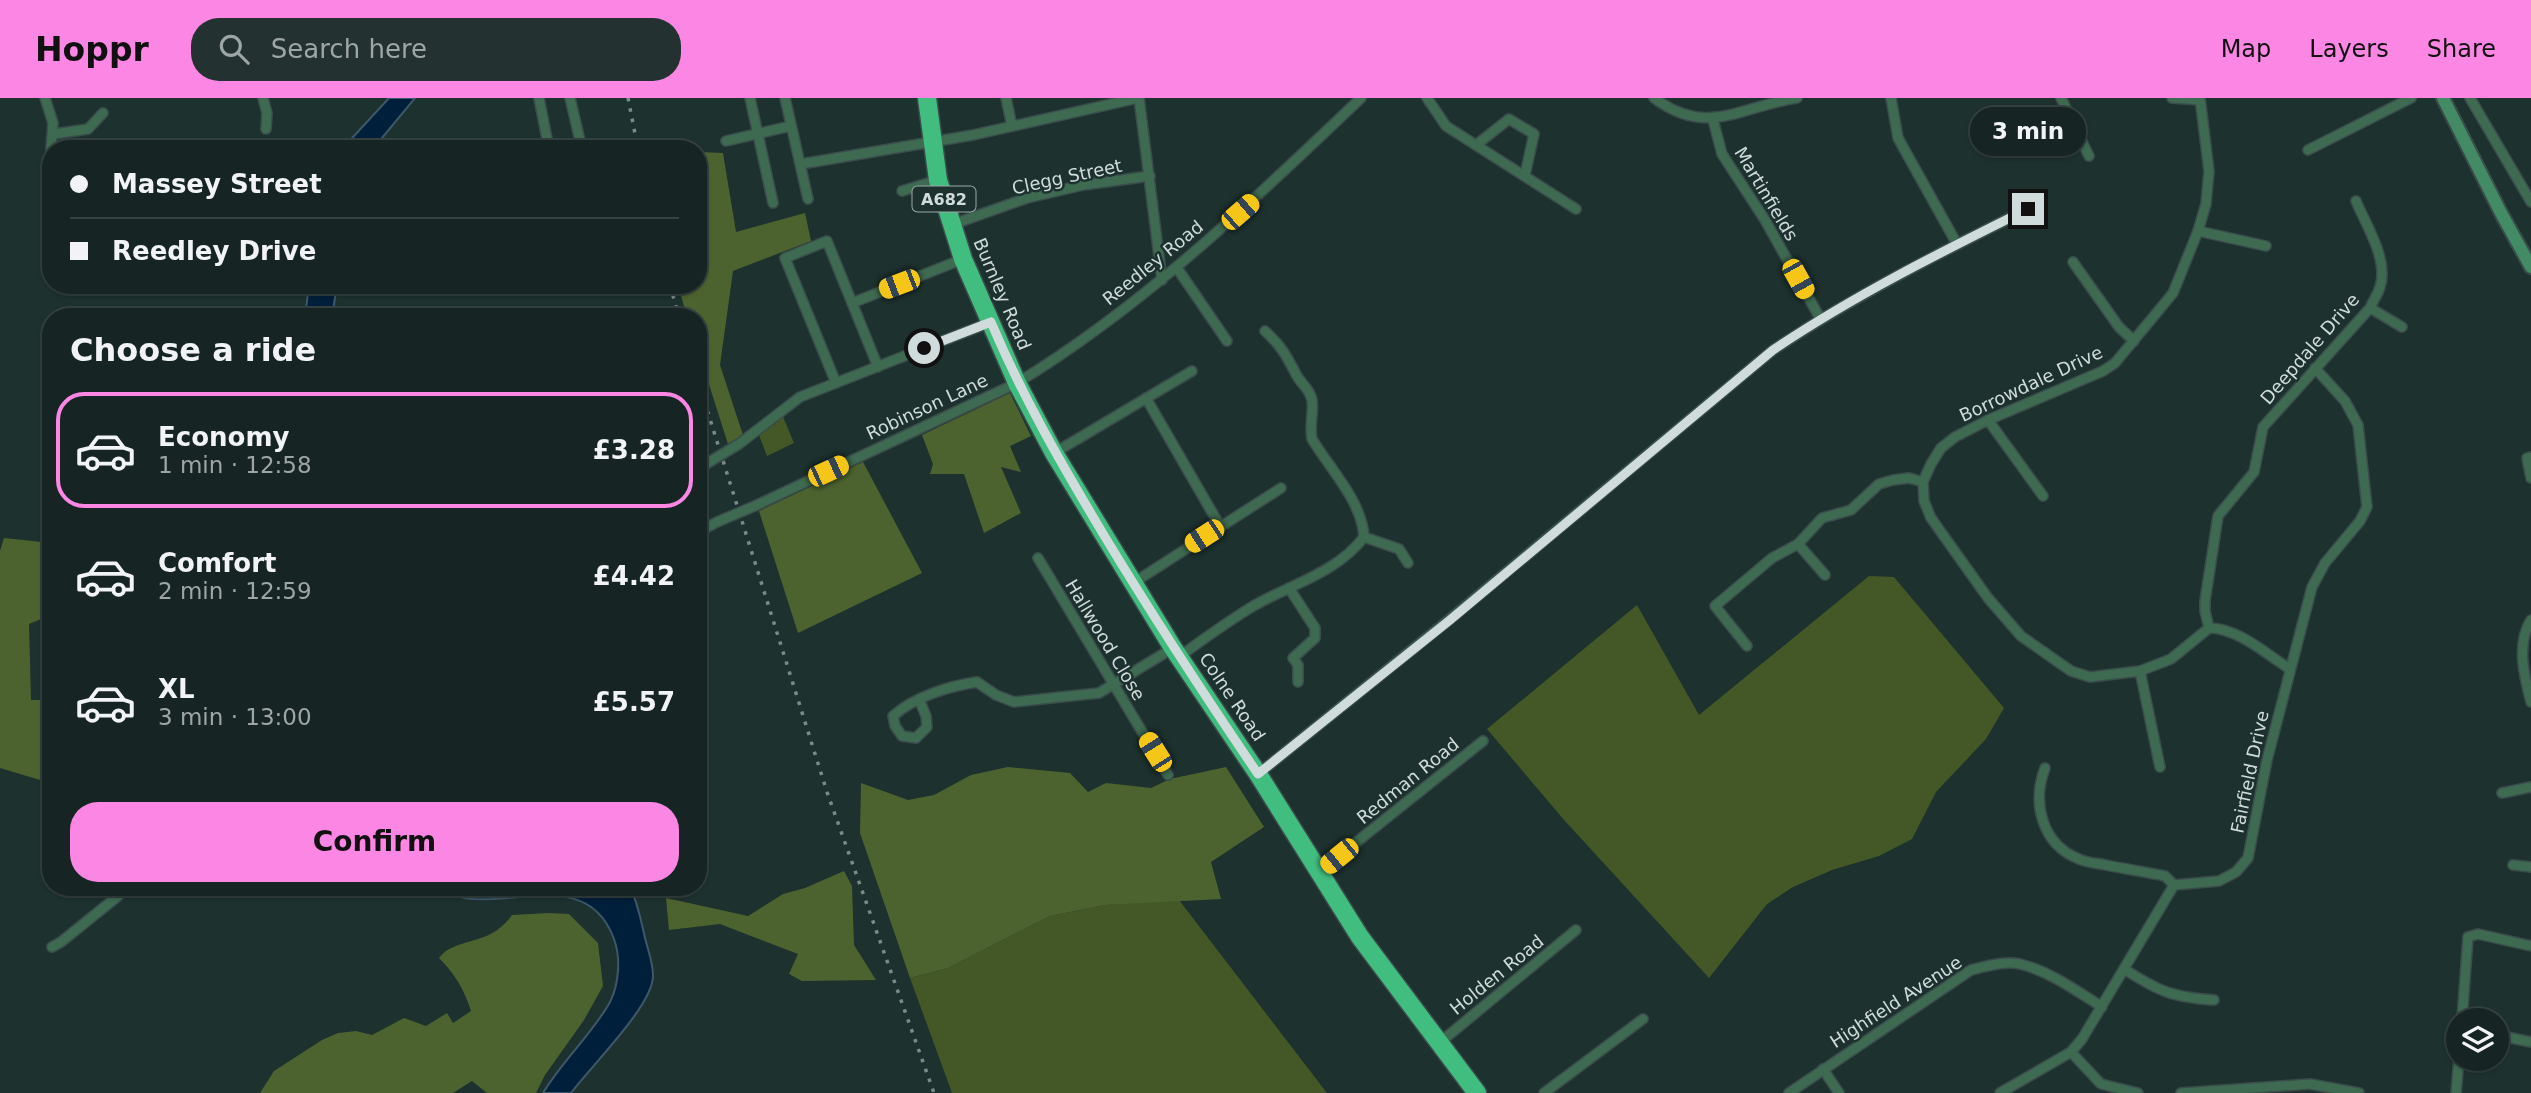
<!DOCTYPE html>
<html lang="en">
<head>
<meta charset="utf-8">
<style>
  :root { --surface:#162523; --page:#233130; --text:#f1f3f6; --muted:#9ea5a6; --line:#354241; --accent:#fc86e4 }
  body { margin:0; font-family:"DejaVu Sans",sans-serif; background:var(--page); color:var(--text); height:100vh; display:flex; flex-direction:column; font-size:26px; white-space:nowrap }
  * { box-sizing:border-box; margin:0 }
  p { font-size:23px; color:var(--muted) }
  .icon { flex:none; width:38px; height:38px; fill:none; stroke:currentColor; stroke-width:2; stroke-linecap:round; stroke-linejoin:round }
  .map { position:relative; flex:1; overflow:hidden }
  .drawer { position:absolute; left:42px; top:210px; width:665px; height:588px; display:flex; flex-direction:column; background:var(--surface); border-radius:28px; box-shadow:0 2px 5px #0004,0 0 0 2px var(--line) }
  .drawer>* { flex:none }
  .guide { position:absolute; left:42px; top:42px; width:665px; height:154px; border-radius:28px; box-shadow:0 2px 5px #0004,0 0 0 2px var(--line); display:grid; align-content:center; height:154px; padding:0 28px; background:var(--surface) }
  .tools { position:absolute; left:2446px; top:910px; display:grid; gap:14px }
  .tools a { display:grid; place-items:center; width:63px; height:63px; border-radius:50%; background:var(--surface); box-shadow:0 2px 5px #0004,0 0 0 2px var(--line); font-size:35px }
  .end { position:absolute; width:32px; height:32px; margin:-16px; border:9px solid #d0dcdb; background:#111; box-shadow:0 0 0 4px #111 }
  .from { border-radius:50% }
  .bubble { position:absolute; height:49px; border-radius:24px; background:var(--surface); box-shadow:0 2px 5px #0004,0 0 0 2px var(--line); font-size:23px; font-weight:700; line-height:49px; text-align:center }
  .car { position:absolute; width:21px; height:42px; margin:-21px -10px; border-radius:9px; box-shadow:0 0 5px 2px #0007; background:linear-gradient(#f5c518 24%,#345 0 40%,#f5c518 0 76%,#345 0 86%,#f5c518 0) }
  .guide b { display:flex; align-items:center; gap:24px; height:66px; font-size:26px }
  .guide b+b { border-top:2px solid var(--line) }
  .guide i { width:18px; height:18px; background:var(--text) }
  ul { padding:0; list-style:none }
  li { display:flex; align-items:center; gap:21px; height:116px; margin:0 14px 10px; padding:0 14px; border:4px solid transparent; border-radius:28px }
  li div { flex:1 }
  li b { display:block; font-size:26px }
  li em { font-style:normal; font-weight:700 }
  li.current { border-color:var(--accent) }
  li>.icon { width:63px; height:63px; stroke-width:1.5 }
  h2 { padding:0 28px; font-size:32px; line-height:84px }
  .button { display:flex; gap:14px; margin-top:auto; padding:14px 28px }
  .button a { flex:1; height:80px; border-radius:28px; background:var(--accent); color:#111; font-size:28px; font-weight:700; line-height:80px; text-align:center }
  header { display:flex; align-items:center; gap:42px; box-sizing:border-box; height:98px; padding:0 35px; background:var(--accent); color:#111 }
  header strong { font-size:33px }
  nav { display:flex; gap:38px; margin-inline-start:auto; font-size:24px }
  .search { width:490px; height:63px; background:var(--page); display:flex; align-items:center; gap:18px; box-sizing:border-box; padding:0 24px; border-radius:28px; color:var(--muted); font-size:26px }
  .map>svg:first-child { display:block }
  .green { fill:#435826 }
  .forest { fill:#4d632f }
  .water { fill:#001f3a; stroke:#3e586a; stroke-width:2 }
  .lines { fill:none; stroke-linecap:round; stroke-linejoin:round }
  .street-casing { stroke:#3a4c4b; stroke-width:12 }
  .secondary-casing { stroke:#3a4c4b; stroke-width:16 }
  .highway-casing { stroke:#3a4c4b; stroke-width:21 }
  .street { stroke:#3e6a51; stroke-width:9 }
  .secondary { stroke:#428b64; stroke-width:12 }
  .highway { stroke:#41bd80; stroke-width:18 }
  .rail { stroke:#7b8b89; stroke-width:3.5; stroke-dasharray:3.5 7; stroke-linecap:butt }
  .street-bridge-casing { stroke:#3a4c4b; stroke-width:12; stroke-linecap:butt }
  .street-bridge { stroke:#3e6a51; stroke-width:9 }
  .route { stroke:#d0dcdb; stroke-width:9 }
  .labels { text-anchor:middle; stroke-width:5; stroke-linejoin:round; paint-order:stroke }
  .shield { fill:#1d312f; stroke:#9aa9a7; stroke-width:2 }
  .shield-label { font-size:16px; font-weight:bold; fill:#d0dcdb }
  .street-label { font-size:18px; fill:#d0dcdb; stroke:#1d312f }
</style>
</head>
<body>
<header>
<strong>Hoppr</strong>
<div class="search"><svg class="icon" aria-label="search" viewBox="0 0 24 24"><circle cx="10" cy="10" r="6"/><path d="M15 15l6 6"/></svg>Search here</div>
<nav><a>Map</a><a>Layers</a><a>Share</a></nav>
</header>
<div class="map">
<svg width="2531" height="995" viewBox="0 0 2531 995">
  <rect width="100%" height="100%" fill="#1d312f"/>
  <!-- green -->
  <g class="green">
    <polygon points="782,316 794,345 767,358 759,337"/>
    <polygon points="1869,478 1894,479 2004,610 1986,641 1936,694 1912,741 1879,758 1832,772 1793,789 1767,806 1709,880 1565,723 1487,631 1637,507 1699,617"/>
    <polygon points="1179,802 1327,995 952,995 910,880 948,870 1050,818 1105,807"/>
  </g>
  <!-- forest -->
  <g class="forest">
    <polygon points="698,54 723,55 736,134 805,115 811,143 733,173 720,267 743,337 728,346 698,252 698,219 687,219 678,187 698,187"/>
    <polygon points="1010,295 1031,338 1010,348 1021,374 1001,369 1021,415 984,435 964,376 930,376 933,366 922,337"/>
    <polygon points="863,364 922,475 798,535 759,413"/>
    <polygon points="4,440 51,445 51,517 29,526 31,602 51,602 51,688 47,684 0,670 0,453"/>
    <polygon points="1008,669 1070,675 1088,694 1106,685 1151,690 1170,681 1226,669 1264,729 1211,764 1221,801 1105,807 1050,818 948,870 910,880 860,735 861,685 908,702 934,697 971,677"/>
    <polygon points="844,773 852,788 854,847 876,882 802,883 789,876 798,856 720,826 669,832 666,800 748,818 783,796 805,790"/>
    <path d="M549,815L569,816L598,845L603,888L584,922L545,977L536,995H487L472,983L453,995H260L274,973L322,942L338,935L356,933L372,937L404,920L426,928L447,915L453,925L471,913C464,891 455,876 439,860C455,838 489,850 512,817Z"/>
  </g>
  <!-- water -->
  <g class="water">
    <polygon points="389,0 415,0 373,51 342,51"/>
    <polygon points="309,187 337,187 332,219 305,219"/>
    <path d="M437,789H630C638,805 641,823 645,840C648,852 653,865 653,877C654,907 590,969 571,995H543C562,963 593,935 610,904C619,886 621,860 614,841C590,775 524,805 472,801C460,800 448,795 437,789Z"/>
  </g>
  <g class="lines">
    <!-- street casing -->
    <g class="street-casing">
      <g id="street">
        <polyline points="45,0 53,25 51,51"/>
        <polyline points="263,0 267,15 266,31"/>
        <polyline points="539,0 549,51"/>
        <polyline points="570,0 582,51"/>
        <polyline points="750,0 773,105"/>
        <polyline points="785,0 808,101"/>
        <polyline points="1006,0 1012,28"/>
        <polyline points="1139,0 1162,182"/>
        <polyline points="1427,0 1446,28 1576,111"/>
        <path d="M1654,0C1707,40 1741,8 1797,0"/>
        <polyline points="1891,0 1898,40 1957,146"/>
        <polyline points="2061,0 2089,58"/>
        <polyline points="2172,0 2200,2"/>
        <path d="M2200,0L2209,73L2206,106L2198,133L2173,195L2115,265L2103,273L1988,322L1955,339L1941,350L1931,366L1923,384L1924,403L1931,420L1988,500L2021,538L2071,573L2090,579L2140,573L2171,561L2209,530L2205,513V503L2218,418L2254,374L2263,329L2370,210C2373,203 2378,196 2380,189C2389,162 2366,127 2356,103"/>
        <polyline points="2470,0 2531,104"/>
        <polyline points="1713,22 1722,56 1765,122 1820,220"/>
        <polyline points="54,36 88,31 103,15"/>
        <polyline points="726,43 791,28"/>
        <polyline points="1476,47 1509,21 1534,36 1525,77"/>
        <polyline points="2308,52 2411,0"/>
        <polyline points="801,66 973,37 1138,0"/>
        <polyline points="902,93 938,82"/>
        <polyline points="951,127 1027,100 1083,87 1150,78"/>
        <polyline points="2198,133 2266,148"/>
        <polyline points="2073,164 2119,229 2134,243"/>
        <polyline points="1177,170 1227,243"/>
        <polyline points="852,205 963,161"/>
        <polyline points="2370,210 2402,229"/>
        <path d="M1265,233C1283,250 1286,257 1297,278C1302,287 1310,291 1312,302C1314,315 1309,327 1312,341C1330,371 1362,403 1364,439"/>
        <polyline points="836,285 785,160 827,143 878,269"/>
        <polyline points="1146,300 1220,428"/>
        <polyline points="1988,322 2043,398"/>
        <polyline points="739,346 800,299 991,224"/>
        <polyline points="1054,355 1192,273"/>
        <polyline points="2531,359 2527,360 2531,380"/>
        <path d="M757,407L1017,285C1145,207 1253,103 1361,0"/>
        <polyline points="698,434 717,424"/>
        <polyline points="1364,439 1399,451 1408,465"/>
        <polyline points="1798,446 1825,477"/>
        <polyline points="1038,460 1168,677"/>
        <polyline points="1133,485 1281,390"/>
        <polyline points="1289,490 1315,530 1315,540 1293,560 1298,567 1298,584"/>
        <path d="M2531,522C2516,546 2524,578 2531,604"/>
        <path d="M2209,530C2238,530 2266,556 2290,571"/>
        <polyline points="1747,548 1715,508 1772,460 1798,446 1822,420 1851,412 1879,386 1893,382 1909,380 1923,384"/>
        <path d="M1179,559C1202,542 1226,525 1250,510C1288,487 1336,476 1364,439"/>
        <polyline points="2140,573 2160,669"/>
        <path d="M919,601L926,618L927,629L916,640L902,638L895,628L893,618C914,599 949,588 977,584L996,597L1014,604L1099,595L1173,550"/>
        <path d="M2045,670C2032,704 2041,746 2079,761C2087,765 2097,765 2106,767C2125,771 2145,774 2165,778L2174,787"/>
        <path d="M1258,676L1450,521L1773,252C1854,198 1941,154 2028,111"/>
        <polyline points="2502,695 2531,689"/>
        <polyline points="2513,767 2531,769"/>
        <polyline points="1319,774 1483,643"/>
        <polyline points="2174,787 2219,783 2236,774 2248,760 2267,662 2312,489 2325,465 2360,423 2367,409 2358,327 2345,303 2315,270"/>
        <polyline points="52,849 61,844 118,798 123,789"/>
        <path d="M2124,871C2160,894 2172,899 2214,902"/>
        <polyline points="2462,922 2468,839 2478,836 2531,848"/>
        <polyline points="2497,937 2531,944"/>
        <polyline points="1438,946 1576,832"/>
        <polyline points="2071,954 2101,986 2138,995"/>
        <polyline points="1823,971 1839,995"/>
        <polyline points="1544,995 1643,921"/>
        <path d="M1789,995L1971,872C1987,868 2004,863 2020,866C2049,873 2077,893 2102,909"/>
        <polyline points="2000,995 2071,954 2082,941 2174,787"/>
        <polyline points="2181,995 2310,986 2359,995"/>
        <polyline points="2456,995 2459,961"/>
      </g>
    </g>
    <!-- secondary casing -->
    <g class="secondary-casing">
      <polyline id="secondary" points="2443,0 2501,115 2531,169"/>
    </g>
    <!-- highway casing -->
    <g class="highway-casing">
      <polyline id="highway" points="927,0 938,82 963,161 1017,285 1054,355 1173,550 1258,676 1360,839 1477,995"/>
    </g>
    <!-- street -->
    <use href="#street" class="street"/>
    <!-- secondary -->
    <use href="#secondary" class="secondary"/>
    <!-- highway -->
    <use href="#highway" class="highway"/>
    <!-- rail -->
    <g class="rail">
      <polyline points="628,0 638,51"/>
      <polyline points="670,187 679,219"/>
      <polyline points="698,283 827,694 934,995"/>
    </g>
    <!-- street-bridge casing -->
    <g class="street-bridge-casing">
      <g id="street-bridge">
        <polyline points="701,369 739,346"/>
        <polyline points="717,424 757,407"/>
      </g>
    </g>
    <!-- street-bridge -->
    <use href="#street-bridge" class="street-bridge"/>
  </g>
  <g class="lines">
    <!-- route -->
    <path class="route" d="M924,250L991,224C1024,302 1062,367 1105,439C1154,520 1205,598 1258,676L1450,522L1773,252C1853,198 1941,154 2028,111"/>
  </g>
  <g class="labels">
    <!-- shield labels -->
    <rect class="shield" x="912.5" y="88.5" width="63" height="25" rx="5"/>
    <g class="shield-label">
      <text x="944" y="107">A682</text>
    </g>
    <!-- street labels -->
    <g class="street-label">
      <text transform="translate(1067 79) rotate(-12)" y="6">Clegg Street</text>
      <text transform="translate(1766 96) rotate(59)" y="6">Martinfields</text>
      <text transform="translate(1153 165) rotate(-39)" y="6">Reedley Road</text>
      <text transform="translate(1002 196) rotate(67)" y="6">Burnley Road</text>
      <text transform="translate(2310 251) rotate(-49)" y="6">Deepdale Drive</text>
      <text transform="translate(2031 286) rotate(-25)" y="6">Borrowdale Drive</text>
      <text transform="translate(927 309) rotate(-25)" y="6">Robinson Lane</text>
      <text transform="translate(1105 542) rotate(59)" y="6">Hallwood Close</text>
      <text transform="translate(1232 599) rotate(56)" y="6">Colne Road</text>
      <text transform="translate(2250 674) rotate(-78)" y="6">Fairfield Drive</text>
      <text transform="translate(1408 683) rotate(-39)" y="6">Redman Road</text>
      <text transform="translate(1497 877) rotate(-39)" y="6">Holden Road</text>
      <text transform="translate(1896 904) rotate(-33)" y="6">Highfield Avenue</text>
    </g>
  </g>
</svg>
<div class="tools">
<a><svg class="icon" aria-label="layers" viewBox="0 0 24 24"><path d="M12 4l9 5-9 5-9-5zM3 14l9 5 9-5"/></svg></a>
</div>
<i class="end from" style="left:924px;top:250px"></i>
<i class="end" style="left:2028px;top:111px"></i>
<div class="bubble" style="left:1970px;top:9px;width:116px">3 min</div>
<i class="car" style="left:1240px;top:114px;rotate:49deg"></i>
<i class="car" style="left:1798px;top:181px;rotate:151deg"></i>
<i class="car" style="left:899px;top:186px;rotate:249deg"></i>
<i class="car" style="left:828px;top:373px;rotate:65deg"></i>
<i class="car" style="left:1204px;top:438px;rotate:237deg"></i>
<i class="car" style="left:1155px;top:654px;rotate:328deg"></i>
<i class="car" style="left:1339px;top:758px;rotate:231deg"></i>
<div class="guide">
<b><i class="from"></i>Massey Street</b>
<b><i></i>Reedley Drive</b>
</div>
<section class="drawer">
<h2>Choose a ride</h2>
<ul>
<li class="current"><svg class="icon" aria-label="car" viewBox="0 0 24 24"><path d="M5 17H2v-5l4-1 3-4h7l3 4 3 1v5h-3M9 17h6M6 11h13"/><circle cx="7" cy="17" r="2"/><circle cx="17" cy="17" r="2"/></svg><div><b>Economy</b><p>1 min · 12:58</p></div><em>£3.28</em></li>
<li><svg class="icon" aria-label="car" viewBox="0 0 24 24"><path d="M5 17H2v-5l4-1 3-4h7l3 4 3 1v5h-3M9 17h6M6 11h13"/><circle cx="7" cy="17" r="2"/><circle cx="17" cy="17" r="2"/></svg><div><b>Comfort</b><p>2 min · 12:59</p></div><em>£4.42</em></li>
<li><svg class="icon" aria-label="car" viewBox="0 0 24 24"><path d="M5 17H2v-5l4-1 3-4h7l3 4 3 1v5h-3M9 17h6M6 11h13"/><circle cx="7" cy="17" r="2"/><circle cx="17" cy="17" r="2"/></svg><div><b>XL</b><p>3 min · 13:00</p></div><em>£5.57</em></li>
</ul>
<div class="button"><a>Confirm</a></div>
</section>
</div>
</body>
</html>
